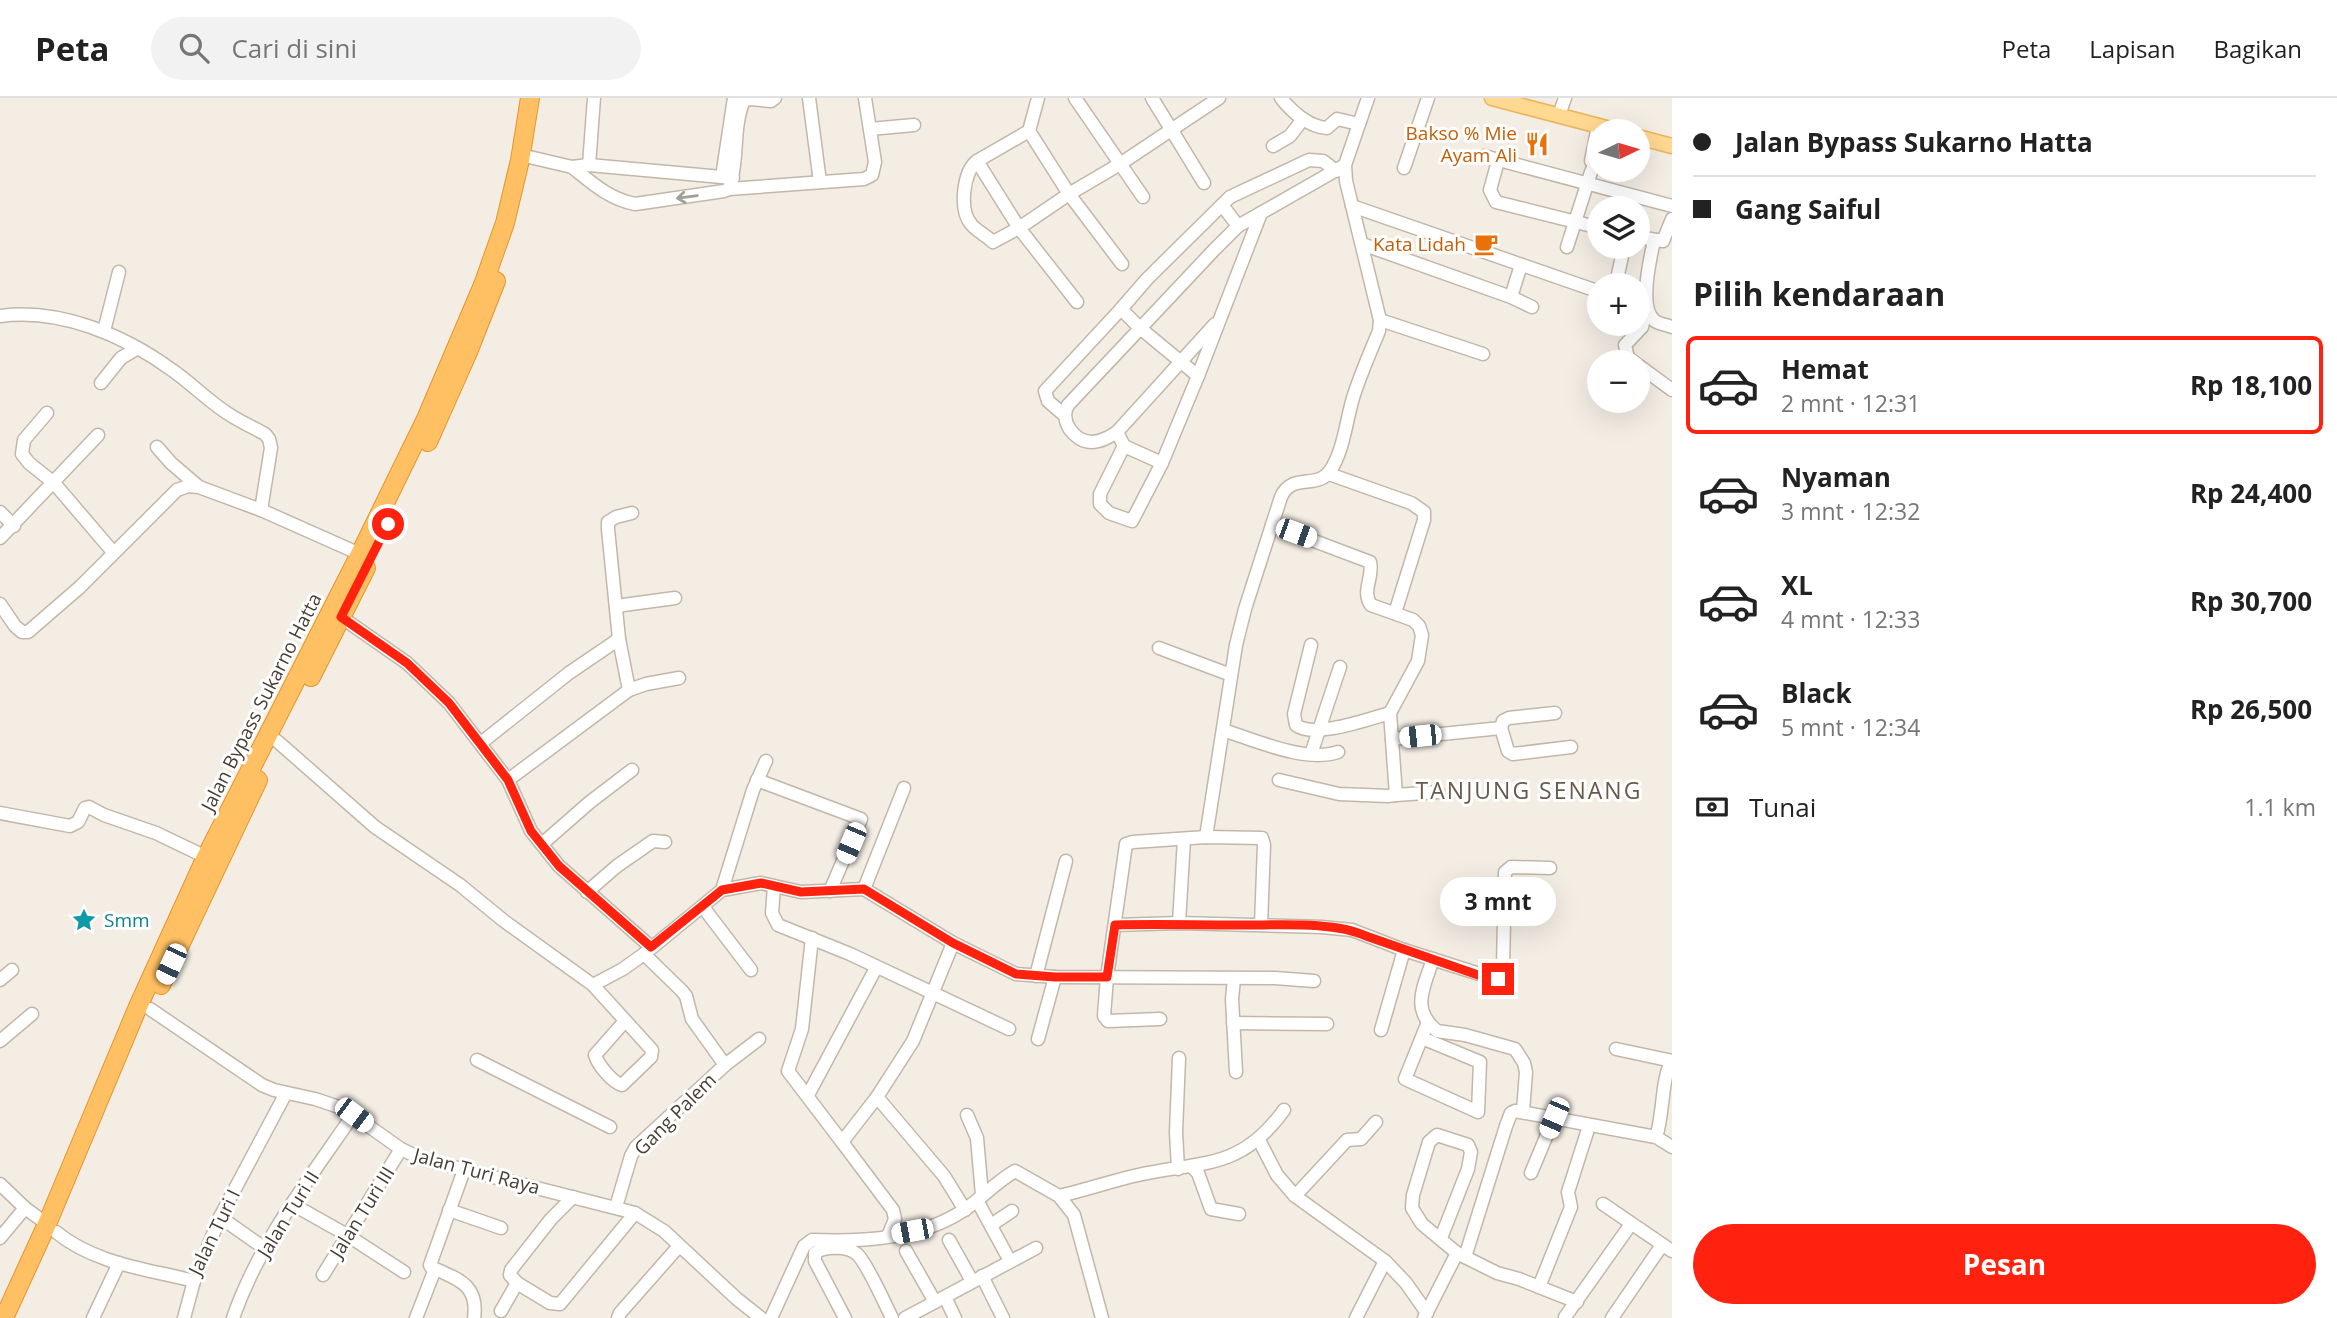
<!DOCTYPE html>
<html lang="id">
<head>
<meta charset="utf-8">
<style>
  :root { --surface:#fff; --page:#f2f2f2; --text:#222; --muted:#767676; --line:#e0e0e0; --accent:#ff220f }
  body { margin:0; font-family:"Open Sans",sans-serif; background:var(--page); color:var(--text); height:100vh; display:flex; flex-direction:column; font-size:26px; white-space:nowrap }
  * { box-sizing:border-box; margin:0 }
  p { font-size:23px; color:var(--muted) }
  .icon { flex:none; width:38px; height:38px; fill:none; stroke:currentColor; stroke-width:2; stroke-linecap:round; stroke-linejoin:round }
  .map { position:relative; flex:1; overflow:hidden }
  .panel { display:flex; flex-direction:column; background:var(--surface); width:665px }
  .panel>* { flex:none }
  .top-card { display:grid; align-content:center; height:154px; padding:0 21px; background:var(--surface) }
  .needle { width:46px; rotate:85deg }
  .fabs { position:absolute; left:1587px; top:21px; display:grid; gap:14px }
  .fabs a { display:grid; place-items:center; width:63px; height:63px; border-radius:50%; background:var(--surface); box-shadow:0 7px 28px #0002; font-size:35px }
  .end { position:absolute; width:32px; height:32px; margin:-16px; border:9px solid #ff220f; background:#fff; box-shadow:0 0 0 4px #fff }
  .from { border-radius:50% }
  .bubble { position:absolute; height:49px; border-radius:24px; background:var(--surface); box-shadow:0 7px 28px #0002; font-size:23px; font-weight:700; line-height:49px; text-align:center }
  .car { position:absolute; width:21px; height:42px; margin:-21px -10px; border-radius:9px; box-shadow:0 0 5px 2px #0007; background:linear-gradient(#fff 24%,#345 0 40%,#fff 0 76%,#345 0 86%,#fff 0) }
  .top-card b { display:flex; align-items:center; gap:24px; height:66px; font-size:26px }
  .top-card b+b { border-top:2px solid var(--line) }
  .top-card i { width:18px; height:18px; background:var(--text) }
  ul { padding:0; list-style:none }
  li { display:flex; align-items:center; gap:21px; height:98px; margin:0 14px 10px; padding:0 7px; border:4px solid transparent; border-radius:10px }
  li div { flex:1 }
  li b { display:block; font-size:26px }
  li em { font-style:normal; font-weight:700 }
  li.selected { border-color:var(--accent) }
  li>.icon { width:63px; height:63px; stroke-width:1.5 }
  h2 { padding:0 21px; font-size:32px; line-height:84px }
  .pay { display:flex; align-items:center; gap:18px; height:77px; padding:0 21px; font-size:26px }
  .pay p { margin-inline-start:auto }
  .cta { display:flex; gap:14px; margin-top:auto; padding:14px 21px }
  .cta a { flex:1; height:80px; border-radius:42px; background:var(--accent); color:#fff; font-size:28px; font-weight:700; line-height:80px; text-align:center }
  header { display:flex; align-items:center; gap:42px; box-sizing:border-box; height:98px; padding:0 35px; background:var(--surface); border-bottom:2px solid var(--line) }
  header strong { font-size:33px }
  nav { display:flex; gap:38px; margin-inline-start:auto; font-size:24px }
  .search { width:490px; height:63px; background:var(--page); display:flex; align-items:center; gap:18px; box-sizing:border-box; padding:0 24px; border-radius:38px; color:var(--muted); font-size:26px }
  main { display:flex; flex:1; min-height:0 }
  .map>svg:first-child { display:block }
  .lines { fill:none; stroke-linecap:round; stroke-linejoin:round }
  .minor-casing { stroke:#c2b7a9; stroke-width:15 }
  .major-casing { stroke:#eab55b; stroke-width:17 }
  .highway-casing { stroke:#e6942b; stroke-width:20 }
  .minor { stroke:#fff; stroke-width:12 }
  .major { stroke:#ffd891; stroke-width:14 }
  .highway { stroke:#ffc063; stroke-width:18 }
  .oneway { stroke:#a29e9a }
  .route { stroke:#ff220f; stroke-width:9 }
  .labels { text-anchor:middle; stroke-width:6; stroke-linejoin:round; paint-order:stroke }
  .food-label { font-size:19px; fill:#c56008; stroke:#fff; text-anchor:end }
  .street-label { font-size:19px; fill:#463d34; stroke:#fff }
  .culture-label { font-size:19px; fill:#0d838f; stroke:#fff; text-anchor:start }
  .quarter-label { font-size:23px; letter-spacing:2px; fill:#695a4a; stroke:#fff }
</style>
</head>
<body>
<header>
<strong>Peta</strong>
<div class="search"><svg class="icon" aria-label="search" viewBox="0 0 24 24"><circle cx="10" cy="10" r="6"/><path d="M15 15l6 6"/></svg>Cari di sini</div>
<nav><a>Peta</a><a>Lapisan</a><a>Bagikan</a></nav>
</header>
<main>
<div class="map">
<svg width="1672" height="1220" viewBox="0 0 1672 1220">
  <rect width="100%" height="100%" fill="#f3ede4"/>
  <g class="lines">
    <!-- minor casing -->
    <g class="minor-casing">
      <g id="minor">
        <polyline points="809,0 820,84"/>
        <path d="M1038,0L1029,33L977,63C963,74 959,112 971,126C974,131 987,138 993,144L1019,130L1069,96L1120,66L1219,0"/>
        <polyline points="1075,0 1143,99"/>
        <polyline points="1152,0 1204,85"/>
        <path d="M1281,0C1292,14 1309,29 1327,30L1337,21L1359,26"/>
        <polyline points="1559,17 1565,0"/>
        <polyline points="870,31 914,27"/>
        <polyline points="1029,33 1069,96 1122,166"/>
        <polyline points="1273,48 1290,38 1303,21"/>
        <polyline points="521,57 572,69 589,67 733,80"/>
        <polyline points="1484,58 1672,108"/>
        <polyline points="977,63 1019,130 1077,204"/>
        <polyline points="1498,63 1490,92 1496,104 1600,130"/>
        <polyline points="1591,63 1598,28"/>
        <polyline points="589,67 594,0"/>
        <path d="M572,69C592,85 609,101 635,106L724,93L729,91C739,63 732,30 744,2L751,1L771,3L775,0"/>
        <polyline points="1404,70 1428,0"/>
        <polyline points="722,79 734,0"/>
        <polyline points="729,91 864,81 872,77 875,64 865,0"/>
        <polyline points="1222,107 1238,128"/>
        <polyline points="1352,108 1600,194"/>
        <polyline points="1638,139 1663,143 1672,121"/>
        <path d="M1654,143C1650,161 1638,210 1655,223C1659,226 1667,227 1672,229"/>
        <polyline points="1362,146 1511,199"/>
        <polyline points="1567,149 1591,74 1600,55"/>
        <polyline points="1521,167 1511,199 1532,209"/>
        <polyline points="1617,181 1624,149"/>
        <polyline points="1121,211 1147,181 1230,99 1309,62 1323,63 1336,73"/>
        <path d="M0,218C60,210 124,237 172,272C191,285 207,302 227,315C239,323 252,329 265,336L269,341L271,350L261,412"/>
        <polyline points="1380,222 1483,256"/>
        <polyline points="104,233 119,174"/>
        <polyline points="1634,264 1628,260 1625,247 1642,229 1644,221 1638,210"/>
        <polyline points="1638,267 1672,292"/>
        <polyline points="101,285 121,260 136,251"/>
        <polyline points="47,315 24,342 22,356 29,365 54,385 113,454"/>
        <polyline points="1063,316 1048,303 1045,293 1121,211 1140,230 1198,278"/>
        <path d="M1117,334C1109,339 1101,344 1091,344C1074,343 1059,323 1068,307L1214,152L1238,128L1261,115"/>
        <polyline points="1124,348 1100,396 1100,406 1109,415 1132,423 1162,365 1198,278 1261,115 1345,67"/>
        <polyline points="157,349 171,365 199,389"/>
        <polyline points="1162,365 1124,348 1117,334 1215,226"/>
        <polyline points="1329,376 1411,405 1424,414 1424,422 1395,515"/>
        <polyline points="0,414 14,428"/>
        <path d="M1272,427L1370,464C1374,479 1361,493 1371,507L1413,522L1419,528L1422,537L1418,563L1390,615L1396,697L1438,694"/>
        <polyline points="0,440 98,337"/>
        <polyline points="0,506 15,528 22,534 28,534 80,489 177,392 188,388 199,389 261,412 360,456"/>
        <polyline points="616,508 675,500"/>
        <polyline points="341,519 407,565 449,605 508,682 531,733 559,768 651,849"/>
        <path d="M1311,547L1294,616L1296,627C1314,641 1368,621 1390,615"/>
        <polyline points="1159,550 1231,577"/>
        <polyline points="629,592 619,541 608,431 608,424 616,419 632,415"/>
        <polyline points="1501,630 1503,623 1509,620 1555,615"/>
        <path d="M1223,632C1255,642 1305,665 1338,654"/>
        <polyline points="1392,641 1501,630 1508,653 1513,656 1571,649"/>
        <path d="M277,643L375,729L460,787L504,823L593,887L652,952L651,959L622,987C612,984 598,967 595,957L625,923"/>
        <polyline points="481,645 569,575 619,541"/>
        <polyline points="1311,656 1340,569"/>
        <polyline points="508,682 629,592 646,586 679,580"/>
        <polyline points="757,682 861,721 830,793"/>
        <polyline points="1279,682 1339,696 1388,698 1396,697"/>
        <polyline points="0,715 70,728 78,724 85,710 89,709 104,717 156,735 206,759"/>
        <path d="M1206,739L1236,547L1245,511L1281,399C1292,374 1317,392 1330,373C1344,352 1346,323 1353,300C1360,277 1370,255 1379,233L1380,222L1346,83L1345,67L1368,0"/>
        <polyline points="542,746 590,704 632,672"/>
        <polyline points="774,788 772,815 778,827 850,856 1009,931"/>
        <polyline points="864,791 904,690"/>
        <polyline points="722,792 753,692 766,663"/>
        <polyline points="587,794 617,768 653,743 665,744"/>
        <polyline points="703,809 751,872"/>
        <polyline points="1179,825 1184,741"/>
        <polyline points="1115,827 1179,825 1322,829 1352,832 1404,852 1495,881 1500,879 1503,869 1505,774 1511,769 1550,770"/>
        <polyline points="812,840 802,931 788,973 842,1044"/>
        <polyline points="644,856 682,893 686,898 692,921 725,967"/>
        <path d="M1433,861C1424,889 1410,911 1437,933L1465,937L1515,951L1524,965L1526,974L1523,1013"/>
        <polyline points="1036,878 1066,763"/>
        <polyline points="1234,881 1232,901 1236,974"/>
        <polyline points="0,882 12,872"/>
        <polyline points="593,887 623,871 644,856 722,792 761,785 801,794 864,791 953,845 1016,876 1055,879 1275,880 1314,883"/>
        <polyline points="150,911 262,987 274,992 315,1001 339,1009 353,1017 401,1051 422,1061 635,1115 664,1133 737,1201 761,1220"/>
        <polyline points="1160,921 1108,923 1104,918 1107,879 1126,746 1133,744 1206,739 1262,740 1264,747 1261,827"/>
        <polyline points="1233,925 1327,926"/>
        <polyline points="1381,932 1404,852"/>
        <polyline points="1422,940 1480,964 1478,1014 1405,981 1428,924"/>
        <polyline points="1038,941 1055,879"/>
        <polyline points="0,943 32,916"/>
        <polyline points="1616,951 1672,963"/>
        <polyline points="477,962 610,1029"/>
        <polyline points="808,997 876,870"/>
        <polyline points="877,999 944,1078 965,1112"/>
        <polyline points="967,1017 977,1040 982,1097"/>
        <path d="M1656,1039C1664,1016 1661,980 1672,963"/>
        <polyline points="1259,1042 1277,1077 1295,1098 1385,1163 1406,1185 1427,1215"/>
        <polyline points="1192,1069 1198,1075 1211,1111 1239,1116"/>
        <polyline points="1178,1071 1176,1034 1179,960"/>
        <path d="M464,1072L430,1167L431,1169C457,1181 479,1186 474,1220"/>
        <polyline points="1531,1075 1554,1020"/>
        <polyline points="0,1086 25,1110 47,1126"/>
        <path d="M1059,1098C1086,1092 1111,1083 1138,1077C1202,1063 1241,1072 1284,1012"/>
        <polyline points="1295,1098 1347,1042 1361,1041 1376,1024"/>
        <polyline points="292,1106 347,1137 404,1174"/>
        <polyline points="979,1106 1010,1163"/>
        <polyline points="1603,1106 1672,1153"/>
        <polyline points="616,1109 631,1058 636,1049 725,967 759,941"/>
        <polyline points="449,1112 501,1130"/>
        <polyline points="220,1119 264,1150"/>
        <polyline points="991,1127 1012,1113"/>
        <path d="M56,1134C95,1166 147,1171 194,1183"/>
        <polyline points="888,1138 895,1121 893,1112 842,1044 877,999 913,943 953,845"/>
        <polyline points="0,1140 25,1110"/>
        <polyline points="1441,1140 1468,1071 1471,1054 1468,1047 1437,1037 1429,1044 1413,1097 1412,1110 1422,1126 1457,1155 1497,1175 1519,1181 1577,1204"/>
        <polyline points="949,1142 972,1183"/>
        <polyline points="906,1153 935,1204"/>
        <polyline points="1465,1159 1506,1028 1511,1015 1515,1013 1656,1039 1672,1049"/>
        <polyline points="323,1177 401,1051"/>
        <polyline points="982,1178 1003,1220"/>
        <polyline points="517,1185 510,1177 511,1172 551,1121 573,1099"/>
        <polyline points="1539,1189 1571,1109 1568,1094 1589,1028"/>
        <polyline points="945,1199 955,1220"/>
        <polyline points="501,1213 517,1185 550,1205 560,1206 635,1115"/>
        <polyline points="1565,1219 1631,1126"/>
        <polyline points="93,1220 119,1165"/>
        <polyline points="184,1220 194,1183 220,1119 286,995"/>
        <path d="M233,1220C259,1145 309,1081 353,1017"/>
        <polyline points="416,1220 435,1171"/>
        <polyline points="618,1220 620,1215 679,1148"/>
        <path d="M771,1220L804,1148L812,1142C862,1144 921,1141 964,1112C982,1100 996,1084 1015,1073L1059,1098L1074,1117L1102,1220"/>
        <path d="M845,1220L815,1163V1155C825,1148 848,1148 857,1156C867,1165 885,1206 892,1220"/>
        <polyline points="905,1220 1036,1150"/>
        <polyline points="1356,1220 1385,1163"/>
        <polyline points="1424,1220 1457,1155"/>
        <polyline points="1612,1220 1662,1147"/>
      </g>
    </g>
    <!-- major casing -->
    <g class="major-casing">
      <g id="major">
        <polyline points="1492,0 1618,33"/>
        <polyline points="1638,39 1672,48"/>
      </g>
    </g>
    <!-- highway casing -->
    <g class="highway-casing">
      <g id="highway">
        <polyline points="428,344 468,254 496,183"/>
        <polyline points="311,579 366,470"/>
        <polyline points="161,887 258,682"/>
        <polyline points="4,1220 47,1126 137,911 206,759 360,456 426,321 483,187 505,125 520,62 530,0"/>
      </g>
    </g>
    <!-- minor -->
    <use href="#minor" class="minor"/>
    <!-- major -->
    <use href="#major" class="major"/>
    <!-- highway -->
    <use href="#highway" class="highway"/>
  </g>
  <!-- one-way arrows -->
  <defs><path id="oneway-shaft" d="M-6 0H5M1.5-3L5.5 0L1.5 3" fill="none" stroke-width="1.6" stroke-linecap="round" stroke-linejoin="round" transform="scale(1.75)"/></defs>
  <use class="oneway" href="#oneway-shaft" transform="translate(687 99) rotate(172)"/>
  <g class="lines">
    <!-- route -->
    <path class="route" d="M388,426L341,519L407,565L449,605L508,682L531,733L559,768L651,849L722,792L761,785L801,794L864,791L953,845L1016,876L1055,879H1107L1115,827C1154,826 1193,827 1233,827C1271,828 1332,822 1366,838L1481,878L1498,881"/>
  </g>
  <!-- icons -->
  <defs>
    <g id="restaurant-bare" transform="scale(1.89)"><path d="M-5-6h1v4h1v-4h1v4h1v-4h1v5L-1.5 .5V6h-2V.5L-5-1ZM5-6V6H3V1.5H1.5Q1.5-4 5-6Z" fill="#e8710a" stroke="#fff" stroke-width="2.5" paint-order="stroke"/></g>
    <g id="cafe-bare" transform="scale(1.89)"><path d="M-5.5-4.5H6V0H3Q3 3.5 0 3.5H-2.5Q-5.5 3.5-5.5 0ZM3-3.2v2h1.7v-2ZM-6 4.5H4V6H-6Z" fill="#e8710a" stroke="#fff" stroke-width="2.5" paint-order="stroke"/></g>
    <g id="sight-bare" transform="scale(1.89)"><path d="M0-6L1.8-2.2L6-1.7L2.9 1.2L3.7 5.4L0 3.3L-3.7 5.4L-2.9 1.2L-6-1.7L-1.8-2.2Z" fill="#0f9aa8" stroke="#fff" stroke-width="2.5" paint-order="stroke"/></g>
  </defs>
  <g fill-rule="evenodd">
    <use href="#restaurant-bare" x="1537" y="46"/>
    <use href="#cafe-bare" x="1486" y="146"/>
    <use href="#sight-bare" x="84" y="822"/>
  </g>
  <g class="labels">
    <!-- food labels -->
    <g class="food-label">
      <text x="1517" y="42">Bakso % Mie<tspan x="1517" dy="22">Ayam Ali</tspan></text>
      <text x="1466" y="153">Kata Lidah</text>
    </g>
    <!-- street labels -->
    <g class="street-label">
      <text transform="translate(261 604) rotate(-63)" y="7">Jalan Bypass Sukarno Hatta</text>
      <text transform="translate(675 1016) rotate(-45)" y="7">Gang Palem</text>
      <text transform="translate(477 1073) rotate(15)" y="7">Jalan Turi Raya</text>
      <text transform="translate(362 1114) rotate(-58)" y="7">Jalan Turi III</text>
      <text transform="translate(288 1116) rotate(-58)" y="7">Jalan Turi II</text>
      <text transform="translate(214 1134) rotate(-64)" y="7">Jalan Turi I</text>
    </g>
    <!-- culture labels -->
    <g class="culture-label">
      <text x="104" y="829">Smm</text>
    </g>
    <!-- quarter labels -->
    <g class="quarter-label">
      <text x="1529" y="701">TANJUNG SENANG</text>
    </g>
  </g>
</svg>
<div class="fabs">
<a><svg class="needle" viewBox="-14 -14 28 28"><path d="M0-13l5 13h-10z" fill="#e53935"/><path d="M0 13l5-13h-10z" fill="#767676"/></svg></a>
<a><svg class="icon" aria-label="layers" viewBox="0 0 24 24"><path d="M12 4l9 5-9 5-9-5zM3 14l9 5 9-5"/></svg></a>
<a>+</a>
<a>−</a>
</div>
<i class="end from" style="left:388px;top:426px"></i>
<i class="end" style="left:1498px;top:881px"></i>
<div class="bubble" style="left:1440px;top:779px;width:116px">3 mnt</div>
<i class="car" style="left:1296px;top:435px;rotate:110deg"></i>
<i class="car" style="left:1420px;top:638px;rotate:264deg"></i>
<i class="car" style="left:851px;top:745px;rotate:203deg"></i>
<i class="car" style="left:171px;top:866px;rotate:205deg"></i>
<i class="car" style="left:354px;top:1017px;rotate:127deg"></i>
<i class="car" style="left:1554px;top:1020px;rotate:203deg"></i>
<i class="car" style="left:912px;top:1133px;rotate:259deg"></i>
</div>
<section class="panel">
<div class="top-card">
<b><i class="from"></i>Jalan Bypass Sukarno Hatta</b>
<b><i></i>Gang Saiful</b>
</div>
<h2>Pilih kendaraan</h2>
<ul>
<li class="selected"><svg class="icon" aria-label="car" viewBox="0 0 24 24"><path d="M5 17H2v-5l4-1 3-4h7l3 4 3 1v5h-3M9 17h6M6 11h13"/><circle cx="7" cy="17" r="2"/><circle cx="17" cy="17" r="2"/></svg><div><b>Hemat</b><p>2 mnt · 12:31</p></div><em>Rp 18,100</em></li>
<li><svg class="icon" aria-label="car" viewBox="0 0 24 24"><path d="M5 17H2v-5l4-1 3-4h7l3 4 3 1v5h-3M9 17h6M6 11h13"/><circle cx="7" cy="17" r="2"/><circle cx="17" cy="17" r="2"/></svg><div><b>Nyaman</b><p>3 mnt · 12:32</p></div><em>Rp 24,400</em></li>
<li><svg class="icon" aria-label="car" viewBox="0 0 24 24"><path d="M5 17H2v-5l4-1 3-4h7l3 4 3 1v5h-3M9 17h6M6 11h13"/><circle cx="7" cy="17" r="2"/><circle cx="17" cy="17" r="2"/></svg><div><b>XL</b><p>4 mnt · 12:33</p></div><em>Rp 30,700</em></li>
<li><svg class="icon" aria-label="car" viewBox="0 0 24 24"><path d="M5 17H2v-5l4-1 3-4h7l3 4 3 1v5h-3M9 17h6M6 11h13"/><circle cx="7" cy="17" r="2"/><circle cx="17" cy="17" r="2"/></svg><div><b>Black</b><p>5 mnt · 12:34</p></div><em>Rp 26,500</em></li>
</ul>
<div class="pay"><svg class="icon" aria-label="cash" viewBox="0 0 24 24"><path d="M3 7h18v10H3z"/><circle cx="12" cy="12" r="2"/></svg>Tunai<p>1.1 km</p></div>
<div class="cta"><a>Pesan</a></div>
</section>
</main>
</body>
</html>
